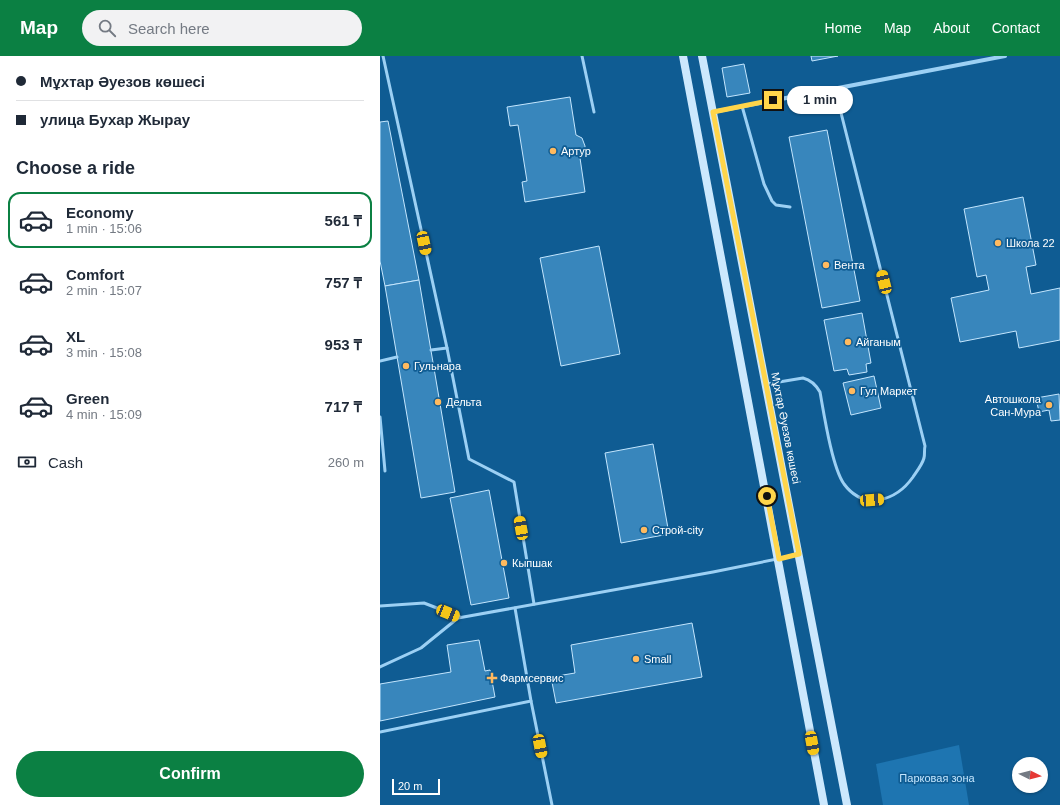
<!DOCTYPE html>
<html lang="en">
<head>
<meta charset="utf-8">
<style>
  :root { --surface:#fff; --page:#f2f2f3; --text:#1f2937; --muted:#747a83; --line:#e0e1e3; --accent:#0b8043 }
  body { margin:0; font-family:Arial,sans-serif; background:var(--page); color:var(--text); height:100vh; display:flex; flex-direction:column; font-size:15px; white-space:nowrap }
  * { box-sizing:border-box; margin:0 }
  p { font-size:13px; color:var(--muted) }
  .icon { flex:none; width:22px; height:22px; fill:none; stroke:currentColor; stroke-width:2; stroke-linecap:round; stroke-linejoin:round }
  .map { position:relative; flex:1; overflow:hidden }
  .panel { display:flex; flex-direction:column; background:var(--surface); width:380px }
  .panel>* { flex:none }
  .guide { display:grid; align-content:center; height:88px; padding:0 16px; background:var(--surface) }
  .needle { width:26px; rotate:96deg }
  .fabs { position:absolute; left:632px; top:701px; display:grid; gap:8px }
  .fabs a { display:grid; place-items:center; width:36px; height:36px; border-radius:50%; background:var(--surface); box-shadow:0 1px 3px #0004; font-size:20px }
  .scale { position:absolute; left:12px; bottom:10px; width:48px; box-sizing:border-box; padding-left:4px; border:2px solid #fff; border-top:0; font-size:11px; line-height:14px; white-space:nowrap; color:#fff; -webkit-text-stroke:3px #0f5c93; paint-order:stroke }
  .end { position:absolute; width:18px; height:18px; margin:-9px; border:5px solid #ffd54a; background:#111; box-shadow:0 0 0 2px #111 }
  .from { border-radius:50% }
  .bubble { position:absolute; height:28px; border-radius:14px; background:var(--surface); box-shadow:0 1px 3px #0004; font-size:13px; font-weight:700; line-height:28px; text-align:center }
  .car { position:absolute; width:12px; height:24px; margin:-12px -6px; border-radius:5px; box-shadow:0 0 3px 1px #0007; background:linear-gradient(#f5c518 24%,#345 0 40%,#f5c518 0 76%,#345 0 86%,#f5c518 0) }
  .guide b { display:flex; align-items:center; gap:14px; height:38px; font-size:15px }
  .guide b+b { border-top:1px solid var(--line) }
  .guide i { width:10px; height:10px; background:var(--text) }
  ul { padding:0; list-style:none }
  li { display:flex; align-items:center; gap:12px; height:56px; margin:0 8px 6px; padding:0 8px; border:2px solid transparent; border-radius:12px }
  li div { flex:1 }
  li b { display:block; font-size:15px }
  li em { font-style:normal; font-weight:700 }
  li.selected { border-color:var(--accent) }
  li>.icon { width:36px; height:36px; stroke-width:1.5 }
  h2 { padding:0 16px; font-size:18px; line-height:48px }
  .pay { display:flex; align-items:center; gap:10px; height:44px; padding:0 16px; font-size:15px }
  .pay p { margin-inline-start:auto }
  .button { display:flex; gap:8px; margin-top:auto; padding:8px 16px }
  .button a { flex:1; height:46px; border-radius:24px; background:var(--accent); color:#fff; font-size:16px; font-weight:700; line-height:46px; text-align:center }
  header { display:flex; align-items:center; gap:24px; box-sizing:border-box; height:56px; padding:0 20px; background:var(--accent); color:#fff }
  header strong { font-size:19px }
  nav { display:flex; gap:22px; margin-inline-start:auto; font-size:14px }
  .search { width:280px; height:36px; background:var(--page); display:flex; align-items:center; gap:10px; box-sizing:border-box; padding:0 14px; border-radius:22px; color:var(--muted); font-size:15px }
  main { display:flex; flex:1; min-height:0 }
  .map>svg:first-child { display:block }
  .green { fill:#1e75b1 }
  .building { fill:#3886bc; stroke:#c4e6fe }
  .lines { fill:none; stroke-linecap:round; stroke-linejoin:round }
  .service { stroke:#9cd0f4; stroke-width:3 }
  .minor { stroke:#9cd0f4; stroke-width:4 }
  .secondary { stroke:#cce8fd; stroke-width:8 }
  .route { stroke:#ffd54a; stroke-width:5 }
  .poi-dot { fill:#ffba5f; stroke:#0f5c93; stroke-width:1.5 }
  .labels { text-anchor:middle; stroke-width:3.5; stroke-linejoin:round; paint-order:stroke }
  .poi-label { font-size:11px; fill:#fff; stroke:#0f5c93; text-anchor:start }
  .street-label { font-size:11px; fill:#fff; stroke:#0f5c93 }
  .park-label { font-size:11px; fill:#c4e6fe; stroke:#0f5c93 }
</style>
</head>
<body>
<header>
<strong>Map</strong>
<div class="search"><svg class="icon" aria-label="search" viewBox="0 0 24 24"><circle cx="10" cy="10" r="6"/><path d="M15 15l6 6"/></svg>Search here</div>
<nav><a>Home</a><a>Map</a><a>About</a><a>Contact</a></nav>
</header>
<main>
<section class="panel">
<div class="guide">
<b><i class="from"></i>Мұхтар Әуезов көшесі</b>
<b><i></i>улица Бухар Жырау</b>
</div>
<h2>Choose a ride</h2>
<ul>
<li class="selected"><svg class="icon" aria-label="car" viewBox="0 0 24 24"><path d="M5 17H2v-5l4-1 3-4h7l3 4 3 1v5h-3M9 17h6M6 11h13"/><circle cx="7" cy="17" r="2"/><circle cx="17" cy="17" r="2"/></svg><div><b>Economy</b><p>1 min · 15:06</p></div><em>561 ₸</em></li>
<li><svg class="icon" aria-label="car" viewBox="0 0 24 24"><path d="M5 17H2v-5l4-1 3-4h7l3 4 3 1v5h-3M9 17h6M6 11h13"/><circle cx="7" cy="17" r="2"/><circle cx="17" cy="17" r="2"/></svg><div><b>Comfort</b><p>2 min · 15:07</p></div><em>757 ₸</em></li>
<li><svg class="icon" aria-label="car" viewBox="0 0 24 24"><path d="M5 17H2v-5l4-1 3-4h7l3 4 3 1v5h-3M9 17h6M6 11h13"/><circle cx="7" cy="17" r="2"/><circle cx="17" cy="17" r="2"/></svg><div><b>XL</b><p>3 min · 15:08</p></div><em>953 ₸</em></li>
<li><svg class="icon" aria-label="car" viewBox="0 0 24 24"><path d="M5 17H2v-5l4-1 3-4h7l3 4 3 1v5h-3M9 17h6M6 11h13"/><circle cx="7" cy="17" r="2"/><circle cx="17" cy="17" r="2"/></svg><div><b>Green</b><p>4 min · 15:09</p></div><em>717 ₸</em></li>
</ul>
<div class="pay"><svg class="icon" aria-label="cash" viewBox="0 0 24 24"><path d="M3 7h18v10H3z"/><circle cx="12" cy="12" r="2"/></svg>Cash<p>260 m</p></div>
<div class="button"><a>Confirm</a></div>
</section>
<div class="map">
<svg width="680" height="749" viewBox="0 0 680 749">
  <rect width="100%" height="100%" fill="#0f5c93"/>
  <!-- green -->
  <polygon class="green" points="579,689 589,749 503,749 496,708"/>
  <!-- building -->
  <g class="building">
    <polygon points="431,0 458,0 432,5"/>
    <polygon points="364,8 370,37 347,41 342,12"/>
    <polygon points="190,41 196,79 202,82 205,90 205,97 200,102 205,136 145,146 142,126 147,125 138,69 130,70 127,51"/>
    <polygon points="8,65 39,224 5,230 0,205 0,66"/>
    <polygon points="447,74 480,245 442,252 409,81"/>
    <polygon points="643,141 656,209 646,211 651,238 680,232 680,284 639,292 636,275 580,286 571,242 609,234 606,219 597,221 584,153"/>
    <polygon points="219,190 240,298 181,310 160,202"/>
    <polygon points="39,224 75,436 41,442 5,230"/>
    <polygon points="482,257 491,307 486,308 487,316 469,319 467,313 454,315 444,264"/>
    <polygon points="494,320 501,352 471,359 463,327"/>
    <polygon points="679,338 680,364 671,365 669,354 659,356 656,342"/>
    <polygon points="273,388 289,478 241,487 225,397"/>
    <polygon points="109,434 129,542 91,549 70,442"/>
    <polygon points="312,567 322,621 176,647 171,621 195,617 191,589"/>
    <polygon points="99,584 105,615 110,614 115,641 0,665 0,628 71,616 67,589"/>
  </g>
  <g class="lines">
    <!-- service -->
    <g class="service">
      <polyline points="3,0 67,292 89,403 134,426 154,548"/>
      <polyline points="202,0 214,56"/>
      <polyline points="362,50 384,128 392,145 396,149 410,151"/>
      <polyline points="51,294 67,292"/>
      <polyline points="0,305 17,301"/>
      <path d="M387,328L423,322C431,324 436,329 440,336C444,358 452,411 464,428C484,455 516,445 533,421C537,415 542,409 544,402C545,398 544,394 545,390L455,33"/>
      <polyline points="0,361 5,415"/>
      <polyline points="0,550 44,547 80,561"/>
      <polyline points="0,611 41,592 78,562 333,516 417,499"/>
      <polyline points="151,645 172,749"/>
      <polyline points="0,676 151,645 135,552"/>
    </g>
    <!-- minor -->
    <polyline class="minor" points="333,56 625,0"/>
    <!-- secondary -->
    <g class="secondary">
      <polyline points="303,0 444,749"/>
      <polyline points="322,0 467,749"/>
    </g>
  </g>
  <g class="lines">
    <!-- route -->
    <polyline class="route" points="387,440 399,503 419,498 333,56 393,44"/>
  </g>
  <!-- markers -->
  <g class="poi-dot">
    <circle cx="173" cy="95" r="4"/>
    <circle cx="618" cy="187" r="4"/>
    <circle cx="446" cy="209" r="4"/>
    <circle cx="468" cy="286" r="4"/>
    <circle cx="26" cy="310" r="4"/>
    <circle cx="472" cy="335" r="4"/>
    <circle cx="58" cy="346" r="4"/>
    <circle cx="669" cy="349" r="4"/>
    <circle cx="264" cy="474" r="4"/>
    <circle cx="124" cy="507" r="4"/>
    <circle cx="256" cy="603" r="4"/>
    <path d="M110 616h4v4h4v4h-4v4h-4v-4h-4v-4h4z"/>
  </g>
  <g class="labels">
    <!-- poi labels -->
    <g class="poi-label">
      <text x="181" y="99">Артур</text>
      <text x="626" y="191">Школа 22</text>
      <text x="454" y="213">Вента</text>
      <text x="476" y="290">Айганым</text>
      <text x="34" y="314">Гульнара</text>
      <text x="480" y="339">Гул Маркет</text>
      <text x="661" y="347" text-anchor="end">Автошкола<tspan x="661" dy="13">Сан-Мура</tspan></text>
      <text x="66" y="350">Дельта</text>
      <text x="272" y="478">Строй-city</text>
      <text x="132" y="511">Кыпшак</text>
      <text x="264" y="607">Small</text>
      <text x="120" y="626">Фармсервис</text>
    </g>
    <!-- street labels -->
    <g class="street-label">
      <text transform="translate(406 372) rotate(79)" y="4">Мұхтар Әуезов көшесі</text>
    </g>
    <!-- park labels -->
    <g class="park-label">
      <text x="557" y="726">Парковая зона</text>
    </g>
  </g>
</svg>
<div class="fabs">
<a><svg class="needle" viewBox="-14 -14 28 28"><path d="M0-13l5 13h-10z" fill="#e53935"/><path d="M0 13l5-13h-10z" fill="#747a83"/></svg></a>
</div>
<div class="scale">20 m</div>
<i class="end from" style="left:387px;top:440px"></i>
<i class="end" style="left:393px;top:44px"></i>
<div class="bubble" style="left:407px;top:30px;width:66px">1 min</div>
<i class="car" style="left:44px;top:187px;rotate:168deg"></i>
<i class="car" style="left:504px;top:226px;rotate:346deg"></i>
<i class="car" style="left:492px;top:444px;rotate:86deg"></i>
<i class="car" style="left:141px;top:472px;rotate:350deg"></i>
<i class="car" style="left:68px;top:557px;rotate:112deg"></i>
<i class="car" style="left:432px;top:687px;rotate:170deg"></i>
<i class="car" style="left:160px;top:690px;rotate:169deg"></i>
</div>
</main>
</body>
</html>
